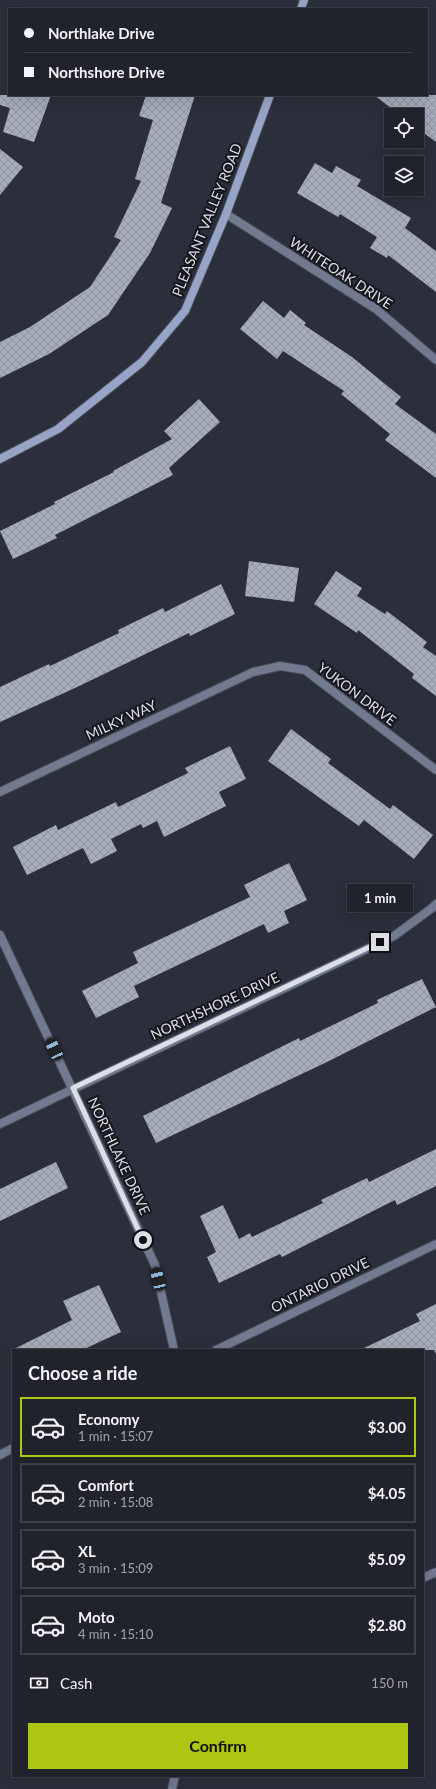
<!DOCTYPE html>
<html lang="en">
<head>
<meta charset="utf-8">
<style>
  :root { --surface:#20232c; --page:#282b34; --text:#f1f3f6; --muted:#a2a4a9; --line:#3d4048; --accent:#acc611 }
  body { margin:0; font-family:Lato,sans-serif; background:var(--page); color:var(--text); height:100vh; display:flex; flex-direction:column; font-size:15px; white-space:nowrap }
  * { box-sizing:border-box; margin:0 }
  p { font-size:13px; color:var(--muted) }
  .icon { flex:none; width:22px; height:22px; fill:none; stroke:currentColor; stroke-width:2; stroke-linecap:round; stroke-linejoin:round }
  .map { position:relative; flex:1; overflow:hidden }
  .sheet { position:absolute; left:12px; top:1349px; width:412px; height:428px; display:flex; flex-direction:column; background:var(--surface); border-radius:0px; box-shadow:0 4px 16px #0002,0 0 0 1px var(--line) }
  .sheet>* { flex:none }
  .top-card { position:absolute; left:8px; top:8px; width:420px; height:88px; border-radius:0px; box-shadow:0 4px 16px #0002,0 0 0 1px var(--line); display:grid; align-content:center; height:88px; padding:0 16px; background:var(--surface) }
  .tools { position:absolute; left:384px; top:108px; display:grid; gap:8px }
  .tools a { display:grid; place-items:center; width:40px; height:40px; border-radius:0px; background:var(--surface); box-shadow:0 4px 16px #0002,0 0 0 1px var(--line); font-size:20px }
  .end { position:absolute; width:18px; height:18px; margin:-9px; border:5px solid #dcdfe6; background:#111; box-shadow:0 0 0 2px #111 }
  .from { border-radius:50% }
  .bubble { position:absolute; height:28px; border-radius:0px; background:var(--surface); box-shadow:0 4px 16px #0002,0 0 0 1px var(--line); font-size:13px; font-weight:700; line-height:28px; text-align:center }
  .car { position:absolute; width:12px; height:24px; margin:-12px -6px; border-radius:5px; box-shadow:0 0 3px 1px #0007; background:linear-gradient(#222 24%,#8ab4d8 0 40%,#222 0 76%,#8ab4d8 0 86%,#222 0) }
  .top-card b { display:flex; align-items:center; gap:14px; height:38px; font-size:15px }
  .top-card b+b { border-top:1px solid var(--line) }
  .top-card i { width:10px; height:10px; background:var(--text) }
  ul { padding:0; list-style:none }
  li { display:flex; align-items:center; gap:12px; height:60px; margin:0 8px 6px; padding:0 8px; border:2px solid var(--line); border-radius:0px }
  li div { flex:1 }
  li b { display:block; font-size:15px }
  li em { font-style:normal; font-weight:700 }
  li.active { border-color:var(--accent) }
  li>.icon { width:36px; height:36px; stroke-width:1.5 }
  h2 { padding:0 16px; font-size:18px; line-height:48px }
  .pay { display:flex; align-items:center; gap:10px; height:44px; padding:0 16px; font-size:15px }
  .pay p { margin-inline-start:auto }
  .cta { display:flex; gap:8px; margin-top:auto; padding:8px 16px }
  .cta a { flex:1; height:46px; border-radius:0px; background:var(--accent); color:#111; font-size:16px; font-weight:700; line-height:46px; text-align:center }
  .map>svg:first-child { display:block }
  .building { fill:url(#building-cross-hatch) }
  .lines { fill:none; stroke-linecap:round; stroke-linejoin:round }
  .street-casing { stroke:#474b56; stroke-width:10 }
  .secondary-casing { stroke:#474b56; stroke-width:10 }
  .street { stroke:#727a90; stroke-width:8 }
  .secondary { stroke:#98a4c7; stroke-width:8 }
  .route { stroke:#dcdfe6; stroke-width:5 }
  .labels { text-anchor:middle; stroke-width:4; stroke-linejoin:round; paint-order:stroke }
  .street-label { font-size:14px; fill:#dcdfe6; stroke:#15171d }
</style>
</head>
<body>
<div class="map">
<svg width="436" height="1789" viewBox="0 0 436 1789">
  <defs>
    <pattern id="building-cross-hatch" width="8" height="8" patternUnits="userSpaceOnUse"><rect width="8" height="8" fill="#a6acba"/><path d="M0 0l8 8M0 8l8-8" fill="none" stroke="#8d929d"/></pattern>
  </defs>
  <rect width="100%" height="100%" fill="#2b2f3b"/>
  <!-- building -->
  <g class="building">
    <polygon points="0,95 51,95 34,142 3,132 10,108 0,105"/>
    <polygon points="146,95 195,95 161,203 172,208 150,253 108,315 49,354 0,378 0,342 30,327 90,287 121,240 114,237 141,181 135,179 153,120 139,116"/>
    <polygon points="374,95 436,95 436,142 417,128 417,115 400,115"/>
    <polygon points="0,149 23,167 0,195"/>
    <polygon points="315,163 332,173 336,166 361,180 357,186 411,218 405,228 436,251 436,292 388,255 387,258 370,248 377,237 340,214 338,217 297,193"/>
    <polygon points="263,301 284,318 290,310 306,323 304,325 352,357 401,397 395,404 436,434 436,478 385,440 390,434 341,394 344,391 283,351 277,359 240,329"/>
    <polygon points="199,399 220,422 169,468 173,475 55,535 57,538 13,559 0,531 55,504 54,502 114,472 113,471 172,439 164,431"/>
    <polygon points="249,561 299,568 294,602 245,596"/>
    <polygon points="336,571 362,588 357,596 385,614 387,611 427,642 423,647 436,656 436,696 412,678 414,674 358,630 357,633 314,604"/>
    <polygon points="221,584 235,614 190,636 189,633 75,688 0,722 0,687 49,664 50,666 119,633 118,630 163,608 165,612"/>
    <polygon points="291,729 331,759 328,763 390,809 393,805 433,835 414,859 364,820 359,826 268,761"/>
    <polygon points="230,746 246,779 219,792 226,806 164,837 157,821 143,828 141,824 111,839 117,851 91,864 83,848 27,875 13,847 56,825 58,830 116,802 118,807 188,773 185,768"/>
    <polygon points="289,863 307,900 284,911 289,923 268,933 264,924 134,986 139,997 96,1018 82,991 138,963 133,952 250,897 244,885"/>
    <polygon points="422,979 436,1007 327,1062 156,1143 143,1116 299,1038 300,1041 378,1003 377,1000"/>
    <polygon points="436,1149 436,1186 397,1205 395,1200 282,1257 280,1254 219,1283 207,1257 216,1252 200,1216 223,1205 239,1239 250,1233 252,1237 323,1203 321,1200 367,1178 369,1182"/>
    <polygon points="56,1162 68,1188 0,1221 0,1189"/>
    <polygon points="99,1285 121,1332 82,1350 12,1350 72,1320 63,1301"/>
    <polygon points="436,1304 436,1354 434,1350 360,1350 420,1321 416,1314"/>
  </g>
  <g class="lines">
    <!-- street casing -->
    <g class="street-casing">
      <g id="street">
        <polyline points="226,214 376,309 436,360"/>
        <polyline points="0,792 253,672 280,666 305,670 436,770"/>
        <polyline points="0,935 155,1265 174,1350"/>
        <polyline points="0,1124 394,936 432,908 436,904"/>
        <polyline points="216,1350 436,1244"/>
        <polyline points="0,1455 13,1448"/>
        <polyline points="423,1578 436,1572"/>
        <polyline points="172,1789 175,1776"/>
      </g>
    </g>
    <!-- secondary casing -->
    <g class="secondary-casing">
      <g id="secondary">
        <polyline points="301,9 304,0"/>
        <polyline points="0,459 58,429 142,362 185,311 226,214 270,95"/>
      </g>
    </g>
    <!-- street -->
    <use href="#street" class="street"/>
    <!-- secondary -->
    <use href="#secondary" class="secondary"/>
  </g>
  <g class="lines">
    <!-- route -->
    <polyline class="route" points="143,1240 73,1088 380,942"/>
  </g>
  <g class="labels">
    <!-- street labels -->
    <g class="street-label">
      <text transform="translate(207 220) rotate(-68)" y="5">PLEASANT VALLEY ROAD</text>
      <text transform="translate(341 273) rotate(33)" y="5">WHITEOAK DRIVE</text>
      <text transform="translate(357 694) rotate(37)" y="5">YUKON DRIVE</text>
      <text transform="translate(121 720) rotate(-25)" y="5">MILKY WAY</text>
      <text transform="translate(215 1006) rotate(-25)" y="5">NORTHSHORE DRIVE</text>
      <text transform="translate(119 1156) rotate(65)" y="5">NORTHLAKE DRIVE</text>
      <text transform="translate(320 1285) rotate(-26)" y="5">ONTARIO DRIVE</text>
    </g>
  </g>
</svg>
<div class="tools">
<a><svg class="icon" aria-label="locate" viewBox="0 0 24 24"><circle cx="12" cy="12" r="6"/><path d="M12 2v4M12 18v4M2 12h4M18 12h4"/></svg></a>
<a><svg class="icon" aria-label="layers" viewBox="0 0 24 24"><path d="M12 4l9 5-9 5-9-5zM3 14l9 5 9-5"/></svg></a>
</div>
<i class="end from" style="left:143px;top:1240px"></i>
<i class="end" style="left:380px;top:942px"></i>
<div class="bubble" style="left:347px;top:884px;width:66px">1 min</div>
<i class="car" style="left:54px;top:1049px;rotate:335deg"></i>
<i class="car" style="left:158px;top:1279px;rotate:347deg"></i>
<div class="top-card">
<b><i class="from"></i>Northlake Drive</b>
<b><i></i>Northshore Drive</b>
</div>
<section class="sheet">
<h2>Choose a ride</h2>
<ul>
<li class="active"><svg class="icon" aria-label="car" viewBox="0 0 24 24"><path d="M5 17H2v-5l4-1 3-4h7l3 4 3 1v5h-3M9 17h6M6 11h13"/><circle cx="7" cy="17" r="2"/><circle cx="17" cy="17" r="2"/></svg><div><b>Economy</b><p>1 min · 15:07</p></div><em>$3.00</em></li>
<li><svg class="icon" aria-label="car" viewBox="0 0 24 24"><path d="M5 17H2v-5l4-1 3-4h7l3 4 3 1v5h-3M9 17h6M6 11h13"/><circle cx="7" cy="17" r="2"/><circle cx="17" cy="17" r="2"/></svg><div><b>Comfort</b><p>2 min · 15:08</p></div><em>$4.05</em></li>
<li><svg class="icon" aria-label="car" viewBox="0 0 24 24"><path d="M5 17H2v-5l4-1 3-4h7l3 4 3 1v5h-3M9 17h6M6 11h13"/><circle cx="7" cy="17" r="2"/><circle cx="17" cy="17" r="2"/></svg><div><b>XL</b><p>3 min · 15:09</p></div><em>$5.09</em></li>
<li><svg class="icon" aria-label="car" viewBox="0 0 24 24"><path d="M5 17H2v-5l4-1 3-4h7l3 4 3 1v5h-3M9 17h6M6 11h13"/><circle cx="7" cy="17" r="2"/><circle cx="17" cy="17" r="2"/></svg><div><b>Moto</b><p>4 min · 15:10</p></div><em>$2.80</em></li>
</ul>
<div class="pay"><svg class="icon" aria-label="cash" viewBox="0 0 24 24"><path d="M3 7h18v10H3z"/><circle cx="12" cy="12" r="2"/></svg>Cash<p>150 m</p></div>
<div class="cta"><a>Confirm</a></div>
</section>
</div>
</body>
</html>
